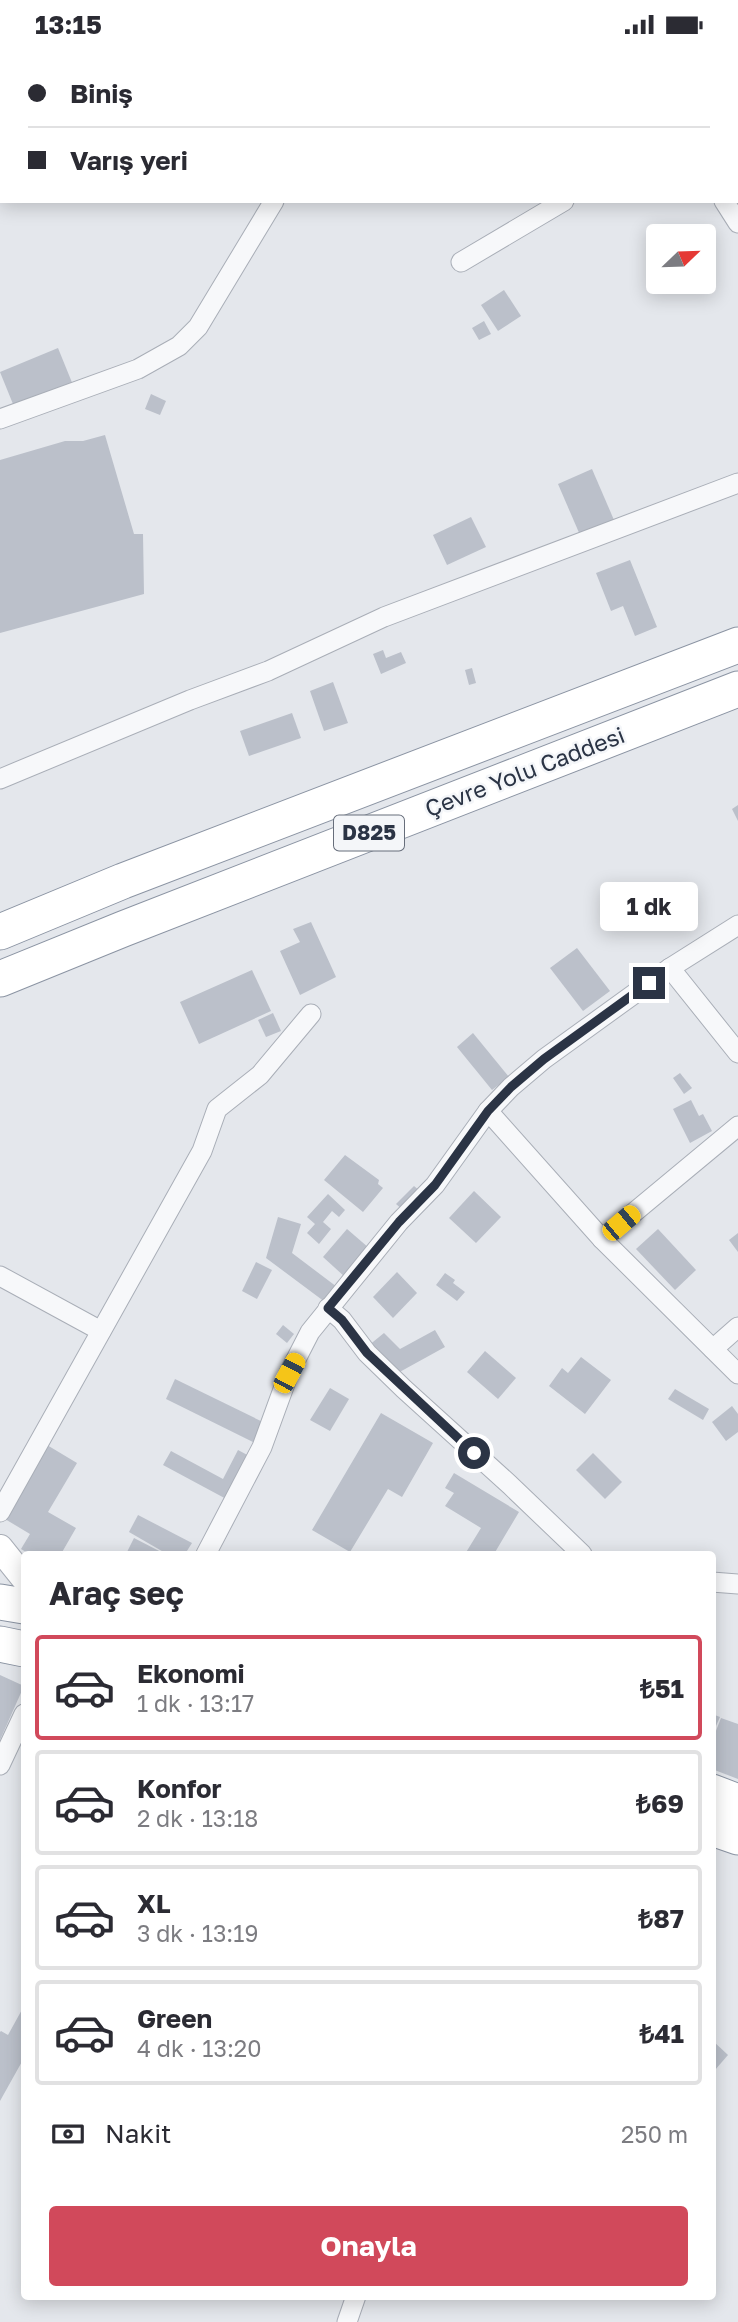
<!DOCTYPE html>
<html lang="tr">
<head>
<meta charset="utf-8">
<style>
  :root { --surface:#fff; --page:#f7f7f7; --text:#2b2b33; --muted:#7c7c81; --line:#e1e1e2; --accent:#d1495b }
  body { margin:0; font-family:"Golos Text",sans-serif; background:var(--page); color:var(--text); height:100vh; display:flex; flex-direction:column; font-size:26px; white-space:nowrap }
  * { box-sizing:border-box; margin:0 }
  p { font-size:23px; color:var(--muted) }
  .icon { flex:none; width:38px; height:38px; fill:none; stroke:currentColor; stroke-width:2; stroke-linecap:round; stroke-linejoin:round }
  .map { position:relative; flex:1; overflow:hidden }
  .details { position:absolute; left:21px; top:1502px; width:695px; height:749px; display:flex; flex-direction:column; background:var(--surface); border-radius:7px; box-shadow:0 4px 18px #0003 }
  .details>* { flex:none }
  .guide { position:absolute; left:0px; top:0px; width:738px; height:154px; box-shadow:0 4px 18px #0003; display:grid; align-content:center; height:154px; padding:0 28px; background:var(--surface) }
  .needle { width:46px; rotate:67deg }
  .buttons { position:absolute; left:646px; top:175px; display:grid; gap:14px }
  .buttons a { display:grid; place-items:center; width:70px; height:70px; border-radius:7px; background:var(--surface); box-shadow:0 4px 18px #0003; font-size:35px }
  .end { position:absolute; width:32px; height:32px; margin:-16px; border:9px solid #2b3445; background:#fff; box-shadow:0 0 0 4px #fff }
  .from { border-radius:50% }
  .bubble { position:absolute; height:49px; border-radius:7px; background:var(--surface); box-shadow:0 4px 18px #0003; font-size:23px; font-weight:700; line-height:49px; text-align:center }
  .car { position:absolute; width:21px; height:42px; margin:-21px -10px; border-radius:9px; box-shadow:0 0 5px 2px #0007; background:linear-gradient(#f5c518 24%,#345 0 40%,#f5c518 0 76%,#345 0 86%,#f5c518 0) }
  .guide b { display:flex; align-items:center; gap:24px; height:66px; font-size:26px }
  .guide b+b { border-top:2px solid var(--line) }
  .guide i { width:18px; height:18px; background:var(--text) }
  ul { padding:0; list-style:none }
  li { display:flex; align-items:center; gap:21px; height:105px; margin:0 14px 10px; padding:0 14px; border:4px solid var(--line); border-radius:7px }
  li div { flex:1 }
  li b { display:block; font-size:26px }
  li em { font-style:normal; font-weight:700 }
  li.active { border-color:var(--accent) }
  li>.icon { width:63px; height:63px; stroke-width:1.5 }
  h2 { padding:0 28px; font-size:32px; line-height:84px }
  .pay { display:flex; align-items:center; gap:18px; height:77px; padding:0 28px; font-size:26px }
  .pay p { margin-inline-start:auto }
  .primary-button { display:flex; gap:14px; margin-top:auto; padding:14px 28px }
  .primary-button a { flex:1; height:80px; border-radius:7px; background:var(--accent); color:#fff; font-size:28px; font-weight:700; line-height:80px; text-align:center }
  .status { display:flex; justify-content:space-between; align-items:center; height:49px; padding:0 35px; background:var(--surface); direction:ltr }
  .status svg { height:19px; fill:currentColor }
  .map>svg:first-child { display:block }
  .building { fill:#bbc0ca }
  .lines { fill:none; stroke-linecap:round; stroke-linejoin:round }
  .street-casing { stroke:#a9aeb7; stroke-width:21 }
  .secondary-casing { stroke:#a9aeb7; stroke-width:28 }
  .highway-casing { stroke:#8b94a3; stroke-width:37 }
  .street { stroke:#f7f8fa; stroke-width:19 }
  .secondary { stroke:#fff; stroke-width:26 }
  .highway { stroke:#fff; stroke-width:35 }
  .route { stroke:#2b3445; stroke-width:9 }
  .labels { text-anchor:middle; stroke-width:5; stroke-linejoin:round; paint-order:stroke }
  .shield { fill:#f4f6f9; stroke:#676e7b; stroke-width:2 }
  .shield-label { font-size:21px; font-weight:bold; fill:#2b3445 }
  .street-label { font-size:23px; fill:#2b3445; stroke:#f4f6f9 }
</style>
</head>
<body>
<div class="status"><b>13:15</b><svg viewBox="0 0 49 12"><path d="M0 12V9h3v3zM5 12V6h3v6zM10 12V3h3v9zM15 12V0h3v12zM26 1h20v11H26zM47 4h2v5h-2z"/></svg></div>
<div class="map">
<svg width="738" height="2273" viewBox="0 0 738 2273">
  <rect width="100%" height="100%" fill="#e4e7ec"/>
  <!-- building -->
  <g class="building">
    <polygon points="504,241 521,267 498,282 481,256"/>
    <polygon points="484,272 491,285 479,291 472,279"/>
    <polygon points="58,299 73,336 15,360 0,323"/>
    <polygon points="151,345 166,352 160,366 145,360"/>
    <polygon points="105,386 134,485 143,485 144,545 0,584 0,411 65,392 83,392"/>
    <polygon points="592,420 614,471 580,486 558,435"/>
    <polygon points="471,468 486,498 447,516 433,486"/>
    <polygon points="630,511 657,578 635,587 623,557 611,562 596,524"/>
    <polygon points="383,601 386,609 401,603 406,614 381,625 373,605"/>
    <polygon points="472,619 476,634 469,636 465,621"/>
    <polygon points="333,633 348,674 324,682 310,642"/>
    <polygon points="292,664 301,689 249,707 240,682"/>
    <polygon points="738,756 738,772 732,760"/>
    <polygon points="311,873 336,928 300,946 280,902 300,893 293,880"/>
    <polygon points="577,899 610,942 583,962 550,919"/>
    <polygon points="252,921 271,962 199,995 180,953"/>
    <polygon points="273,964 281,982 266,988 258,971"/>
    <polygon points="473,984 509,1028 492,1041 457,998"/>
    <polygon points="680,1024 692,1039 684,1045 673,1029"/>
    <polygon points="691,1051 699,1067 703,1065 712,1082 690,1094 673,1060"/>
    <polygon points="345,1106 379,1131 378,1135 383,1139 363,1163 324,1131"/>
    <polygon points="414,1137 421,1143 403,1161 396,1155"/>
    <polygon points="474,1142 501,1168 476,1194 449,1169"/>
    <polygon points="328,1145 345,1161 339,1168 332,1162 323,1173 331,1180 319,1195 307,1184 315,1175 307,1168"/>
    <polygon points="278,1168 301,1175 292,1204 337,1238 325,1253 266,1209"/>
    <polygon points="347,1180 369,1199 345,1228 323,1208"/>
    <polygon points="658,1180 696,1221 675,1241 636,1200"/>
    <polygon points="738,1184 738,1203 729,1191"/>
    <polygon points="256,1213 272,1221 257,1250 242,1242"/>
    <polygon points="397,1223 417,1244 393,1269 373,1248"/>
    <polygon points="445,1224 455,1231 453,1234 465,1243 457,1252 436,1236"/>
    <polygon points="283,1276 294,1285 287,1294 276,1285"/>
    <polygon points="435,1281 445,1298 396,1325 368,1297 384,1284 400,1300"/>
    <polygon points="485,1302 516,1329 498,1350 467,1323"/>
    <polygon points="581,1308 611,1331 585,1365 549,1337 562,1319 568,1324"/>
    <polygon points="175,1330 267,1375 257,1395 166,1350"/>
    <polygon points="330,1339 349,1350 330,1382 310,1371"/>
    <polygon points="675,1340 709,1360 703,1371 668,1350"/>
    <polygon points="732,1357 738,1365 738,1383 726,1392 712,1373"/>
    <polygon points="381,1364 433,1394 402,1448 388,1440 350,1503 312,1481"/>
    <polygon points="47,1396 77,1414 48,1463 76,1479 61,1505 29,1505 21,1500 30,1485 5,1470"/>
    <polygon points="238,1401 253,1409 230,1452 163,1416 171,1402 223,1430"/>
    <polygon points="593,1404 622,1433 605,1450 576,1421"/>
    <polygon points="454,1424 519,1463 494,1505 465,1505 481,1479 445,1457 454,1444 445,1439"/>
    <polygon points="138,1466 192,1494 185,1505 167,1505 129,1483"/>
    <polygon points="134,1489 165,1505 126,1505"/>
    <polygon points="0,1626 24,1637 0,1691"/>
    <polygon points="712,1665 720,1668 712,1686"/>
    <polygon points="721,1669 738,1675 738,1730 712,1720 712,1692"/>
    <polygon points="24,1957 24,2009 0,2052 0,1983 1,1982 8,1986"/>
    <polygon points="712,1991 728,2006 715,2021 712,2018"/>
  </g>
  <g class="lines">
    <!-- street casing -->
    <g class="street-casing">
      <g id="street">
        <polyline points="339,0 341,2"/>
        <polyline points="630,0 631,2"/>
        <polyline points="362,2 363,0"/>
        <polyline points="724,152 738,174"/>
        <polyline points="461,213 564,152"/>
        <polyline points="0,370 138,320 179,297 198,278 274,152"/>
        <polyline points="0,730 190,651 268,622 384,568 738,434"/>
        <polyline points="670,919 738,1004"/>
        <polyline points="488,1062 602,1190 738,1325"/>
        <polyline points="602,1190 738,1077"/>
        <polyline points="0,1227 101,1282"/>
        <polyline points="328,1259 342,1271 367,1304 404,1340 510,1436 582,1505"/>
        <polyline points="713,1300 738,1278"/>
        <polyline points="0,1463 202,1102 217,1060 260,1026 311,965"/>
        <polyline points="206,1505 262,1398 289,1324 310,1283 399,1173 435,1136 488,1062 511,1038 544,1010 670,919 738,876"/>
        <polyline points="712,1533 738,1535"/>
        <polyline points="0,1716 24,1665"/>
        <polyline points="347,2273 356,2247"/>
      </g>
    </g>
    <!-- secondary casing -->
    <g class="secondary-casing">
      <polyline id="secondary" points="0,1499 24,1529"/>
    </g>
    <!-- highway casing -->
    <g class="highway-casing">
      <g id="highway">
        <polyline points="0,883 123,832 738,596"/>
        <polyline points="0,930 123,880 738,640"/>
        <polyline points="0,1553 24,1557"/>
        <polyline points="0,1595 24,1600"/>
        <polyline points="712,1743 738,1753"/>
        <polyline points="712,1779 738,1788"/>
      </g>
    </g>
    <!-- street -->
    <use href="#street" class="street"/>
    <!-- secondary -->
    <use href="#secondary" class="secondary"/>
    <!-- highway -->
    <use href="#highway" class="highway"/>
  </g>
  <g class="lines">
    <!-- route -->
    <polyline class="route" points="474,1404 367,1304 342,1271 328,1259 399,1173 435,1136 488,1062 511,1038 544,1010 649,934"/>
  </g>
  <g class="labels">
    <!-- shield labels -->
    <rect class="shield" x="334" y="766.5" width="70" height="35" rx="5"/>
    <g class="shield-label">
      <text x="369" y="791">D825</text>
    </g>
    <!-- street labels -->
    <g class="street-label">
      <text transform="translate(525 723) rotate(-21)" y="8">Çevre Yolu Caddesi</text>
    </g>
  </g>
</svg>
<div class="buttons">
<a><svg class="needle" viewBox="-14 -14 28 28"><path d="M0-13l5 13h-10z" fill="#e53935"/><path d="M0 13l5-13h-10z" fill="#7c7c81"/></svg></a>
</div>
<i class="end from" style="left:474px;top:1404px"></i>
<i class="end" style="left:649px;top:934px"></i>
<div class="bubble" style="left:600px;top:833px;width:98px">1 dk</div>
<i class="car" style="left:621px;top:1174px;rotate:50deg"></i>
<i class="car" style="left:289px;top:1324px;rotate:28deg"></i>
<div class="guide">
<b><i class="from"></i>Biniş</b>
<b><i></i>Varış yeri</b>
</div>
<section class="details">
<h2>Araç seç</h2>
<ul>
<li class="active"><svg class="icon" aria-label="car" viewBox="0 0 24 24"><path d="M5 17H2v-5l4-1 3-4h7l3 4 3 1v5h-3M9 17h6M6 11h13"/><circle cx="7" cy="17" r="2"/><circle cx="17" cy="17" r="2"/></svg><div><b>Ekonomi</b><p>1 dk · 13:17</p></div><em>₺51</em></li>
<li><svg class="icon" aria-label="car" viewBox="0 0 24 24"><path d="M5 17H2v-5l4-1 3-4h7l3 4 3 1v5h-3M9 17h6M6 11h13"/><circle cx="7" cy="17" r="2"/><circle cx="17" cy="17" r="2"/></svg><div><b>Konfor</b><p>2 dk · 13:18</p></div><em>₺69</em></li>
<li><svg class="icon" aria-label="car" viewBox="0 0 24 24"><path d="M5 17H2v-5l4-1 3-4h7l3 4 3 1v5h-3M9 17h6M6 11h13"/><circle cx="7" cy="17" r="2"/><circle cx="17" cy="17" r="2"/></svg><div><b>XL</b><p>3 dk · 13:19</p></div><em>₺87</em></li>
<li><svg class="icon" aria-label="car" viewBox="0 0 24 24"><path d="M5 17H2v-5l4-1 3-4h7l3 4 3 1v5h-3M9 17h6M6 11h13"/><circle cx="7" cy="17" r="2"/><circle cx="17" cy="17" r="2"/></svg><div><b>Green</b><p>4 dk · 13:20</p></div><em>₺41</em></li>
</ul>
<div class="pay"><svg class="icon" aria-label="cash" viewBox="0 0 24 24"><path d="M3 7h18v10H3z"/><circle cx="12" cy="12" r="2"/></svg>Nakit<p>250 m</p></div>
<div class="primary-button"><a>Onayla</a></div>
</section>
</div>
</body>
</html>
